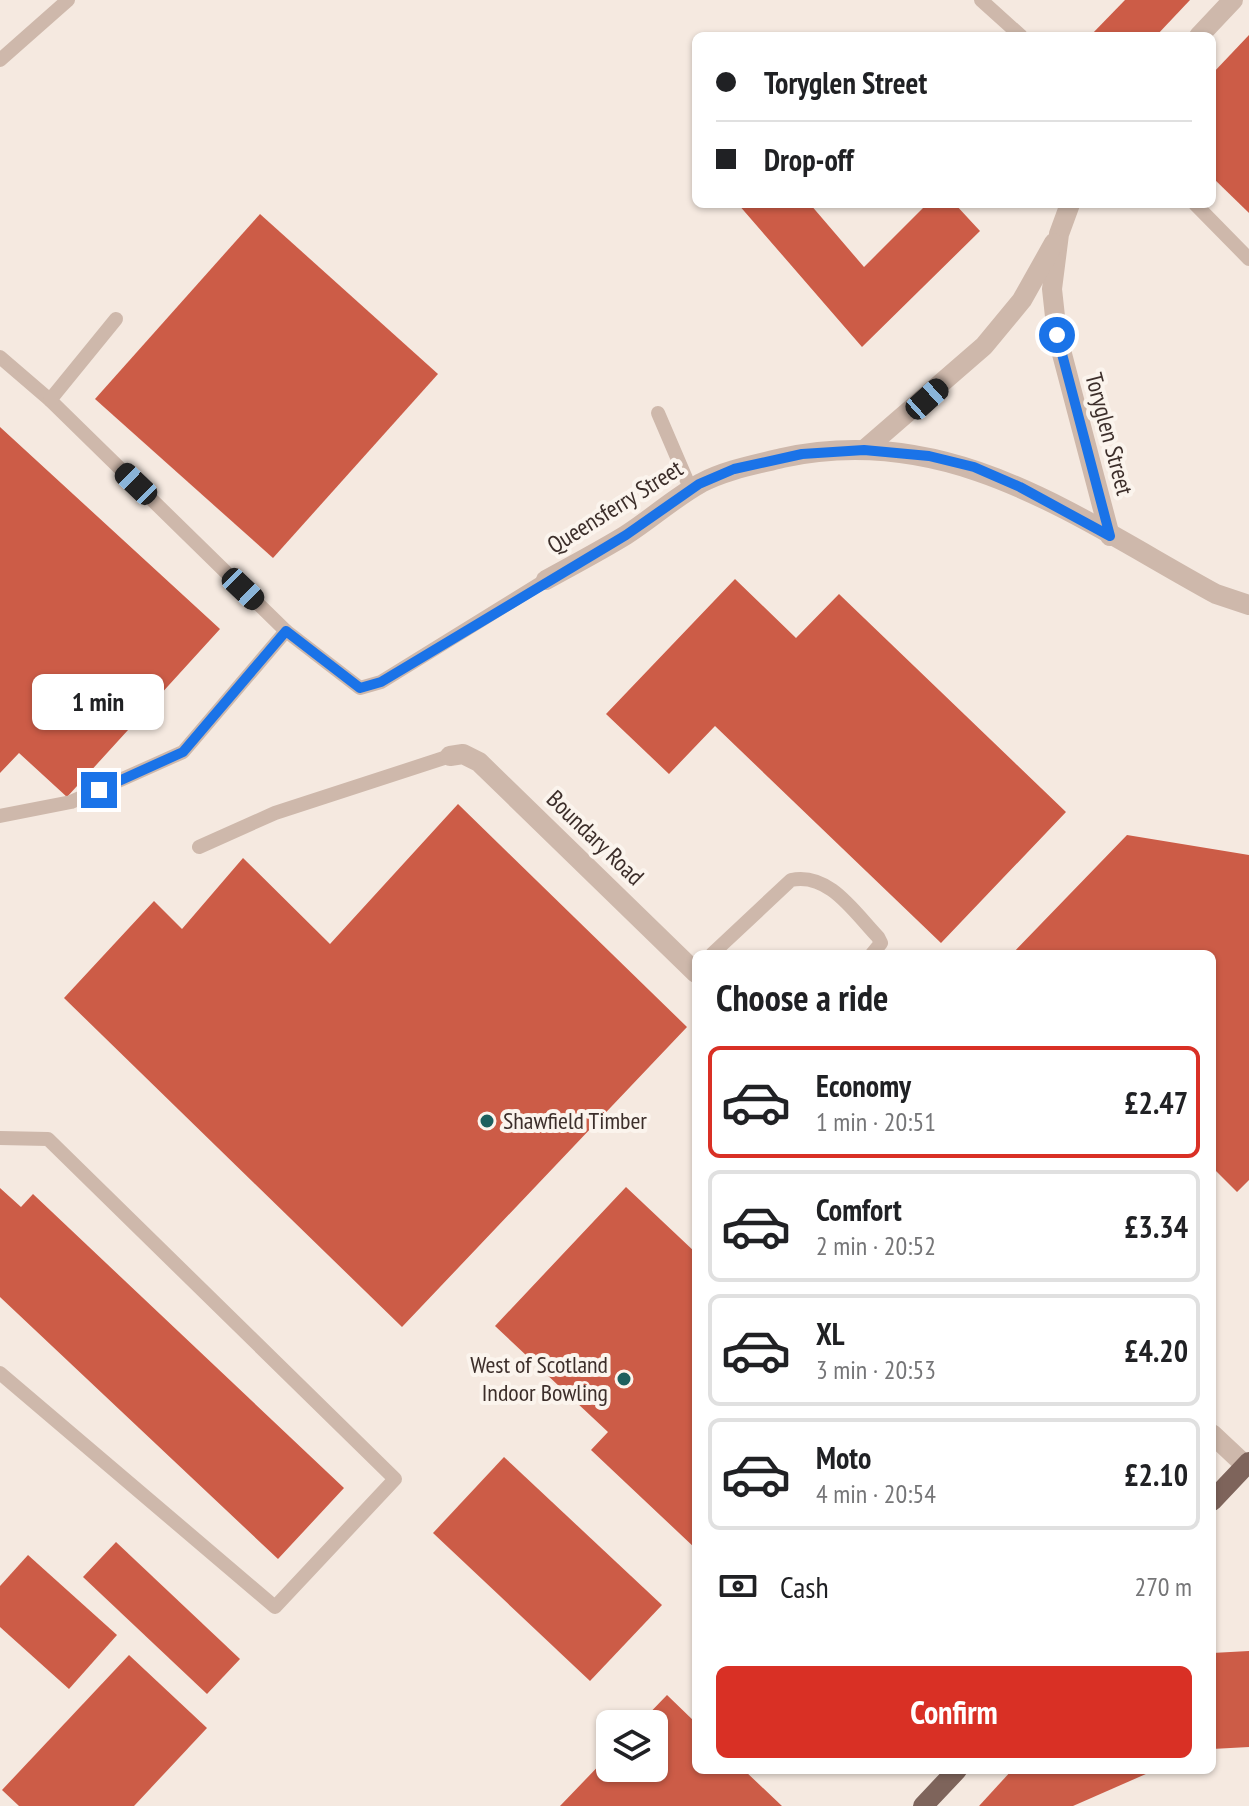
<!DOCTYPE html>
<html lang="en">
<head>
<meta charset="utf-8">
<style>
  :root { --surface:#fff; --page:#f2f2f2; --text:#202124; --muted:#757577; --line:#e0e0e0; --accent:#d93025 }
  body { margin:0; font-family:"PT Sans Narrow",sans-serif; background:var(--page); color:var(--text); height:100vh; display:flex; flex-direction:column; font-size:30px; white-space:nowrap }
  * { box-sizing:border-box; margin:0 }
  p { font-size:26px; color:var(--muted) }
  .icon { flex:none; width:44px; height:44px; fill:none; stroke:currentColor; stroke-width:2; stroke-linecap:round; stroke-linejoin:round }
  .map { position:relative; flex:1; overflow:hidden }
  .side { position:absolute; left:692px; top:950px; width:524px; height:824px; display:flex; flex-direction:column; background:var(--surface); border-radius:12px; box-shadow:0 2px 6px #0004 }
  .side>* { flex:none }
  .banner { position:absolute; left:692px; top:32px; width:524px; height:176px; border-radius:12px; box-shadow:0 2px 6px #0004; display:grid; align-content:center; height:176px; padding:0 24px; background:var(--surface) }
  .controls { position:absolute; left:596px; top:1710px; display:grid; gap:16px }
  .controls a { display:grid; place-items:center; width:72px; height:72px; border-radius:12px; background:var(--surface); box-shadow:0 2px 6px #0004; font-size:40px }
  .end { position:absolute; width:36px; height:36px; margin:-18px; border:10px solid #1a73e8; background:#fff; box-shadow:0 0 0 4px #fff }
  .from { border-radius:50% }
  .bubble { position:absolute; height:56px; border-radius:12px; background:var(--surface); box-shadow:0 2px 6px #0004; font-size:26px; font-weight:800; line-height:56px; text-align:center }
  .car { position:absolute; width:24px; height:48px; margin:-24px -12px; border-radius:10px; box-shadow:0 0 6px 2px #0007; background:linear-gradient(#222 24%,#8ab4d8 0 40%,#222 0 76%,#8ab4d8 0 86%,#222 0) }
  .banner b { display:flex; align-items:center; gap:28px; height:76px; font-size:30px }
  .banner b+b { border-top:2px solid var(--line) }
  .banner i { width:20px; height:20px; background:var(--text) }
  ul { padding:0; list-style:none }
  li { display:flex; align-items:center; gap:24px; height:112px; margin:0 16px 12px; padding:0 8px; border:4px solid var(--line); border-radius:12px }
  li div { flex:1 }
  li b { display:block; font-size:30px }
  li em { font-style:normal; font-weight:800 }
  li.on { border-color:var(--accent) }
  li>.icon { width:72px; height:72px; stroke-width:1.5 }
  h2 { padding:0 24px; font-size:36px; line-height:96px }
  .pay { display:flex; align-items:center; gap:20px; height:88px; padding:0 24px; font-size:30px }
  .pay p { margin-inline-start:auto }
  .cta { display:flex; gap:16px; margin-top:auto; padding:16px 24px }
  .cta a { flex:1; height:92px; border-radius:12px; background:var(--accent); color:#fff; font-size:32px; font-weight:800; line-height:92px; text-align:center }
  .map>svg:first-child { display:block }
  .building { fill:#cc5c47 }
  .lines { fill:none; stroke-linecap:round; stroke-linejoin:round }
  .service { stroke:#ceb8ab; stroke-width:14 }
  .minor { stroke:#ceb8ab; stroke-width:20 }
  .primary { stroke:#7e645b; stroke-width:20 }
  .route { stroke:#1a73e8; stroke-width:10 }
  .poi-dot { fill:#1d605f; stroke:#fbf4ed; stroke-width:3 }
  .labels { text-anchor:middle; stroke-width:8; stroke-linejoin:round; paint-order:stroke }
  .street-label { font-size:24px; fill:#3c2e2a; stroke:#fbf4ed }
  .poi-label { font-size:24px; fill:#3c2e2a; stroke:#fbf4ed; text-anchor:start }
</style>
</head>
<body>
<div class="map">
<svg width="1249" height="1806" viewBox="0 0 1249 1806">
  <rect width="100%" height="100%" fill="#f5e9e0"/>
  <!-- building -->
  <g class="building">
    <polygon points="1125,0 1190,0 1156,36 1090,36"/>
    <polygon points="1249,35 1249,213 1212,177 1212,74"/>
    <polygon points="738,204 810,204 864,267 927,204 955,204 980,231 862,347"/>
    <polygon points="260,214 438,374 273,558 95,399"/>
    <polygon points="0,427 220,629 67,797 19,753 0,773"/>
    <polygon points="735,579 796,638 839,594 1066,812 941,943 715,726 669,774 606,714"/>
    <polygon points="458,804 687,1027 402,1327 64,998 154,901 182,929 243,858 330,944"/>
    <polygon points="1127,835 1249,855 1249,1180 1237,1192 1212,1167 1212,954 1012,954"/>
    <polygon points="626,1187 696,1253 696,1549 591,1450 608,1432 495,1326"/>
    <polygon points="0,1188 21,1207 33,1194 344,1488 278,1559 0,1297"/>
    <polygon points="504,1457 662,1605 590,1681 433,1533"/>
    <polygon points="116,1542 240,1659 207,1694 83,1577"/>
    <polygon points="28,1555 117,1635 69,1689 0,1627 0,1586"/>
    <polygon points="1249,1651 1249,1747 1212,1749 1212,1653"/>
    <polygon points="129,1655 207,1728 134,1806 19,1806 2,1790"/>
    <polygon points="667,1695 696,1723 696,1770 744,1770 782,1806 560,1806 610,1754 610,1768 654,1768 654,1724 639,1724"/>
    <polygon points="1012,1770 1155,1770 1073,1806 979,1806"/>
  </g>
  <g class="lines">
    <!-- service -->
    <g class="service">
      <polyline points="981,0 1021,36"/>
      <polyline points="0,60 68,0"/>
      <polyline points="1195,204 1249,259"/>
      <polyline points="0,357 50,400 286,631 183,752 71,802 0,816"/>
      <polyline points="50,400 116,319"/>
      <polyline points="658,413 691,490"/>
      <polyline points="286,631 360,688 381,682 546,580"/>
      <polyline points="199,847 275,813 450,756"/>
      <path d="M712,954L791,880C829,872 854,912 878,937L881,943L872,954"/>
      <polyline points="0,1138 48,1139 395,1479 275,1607 0,1373"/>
    </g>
    <!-- minor -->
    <g class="minor">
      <polyline points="1199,36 1233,0"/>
      <polyline points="1070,204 1059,234 1052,289 1057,335 1110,536"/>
      <polyline points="864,450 984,346 1022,300 1054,243"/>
      <path d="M546,580C573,565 600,551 626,535C651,519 674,498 701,483C726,470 754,465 782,458C950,421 1077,518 1216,594L1249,605"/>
      <polyline points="450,756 463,754 479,762 696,973"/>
      <polyline points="1212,1434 1245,1465"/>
    </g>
    <!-- primary -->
    <g class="primary">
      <polyline points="1212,1501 1249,1462"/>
      <polyline points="923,1806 957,1770"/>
    </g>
  </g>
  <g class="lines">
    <!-- route -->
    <polyline class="route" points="99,790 183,752 286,631 360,688 381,682 626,535 699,484 734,469 802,454 864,450 929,456 974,467 1020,487 1110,536 1057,335"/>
  </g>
  <!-- markers -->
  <g class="poi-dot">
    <circle cx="487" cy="1121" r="8"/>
    <circle cx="624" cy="1379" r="8"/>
  </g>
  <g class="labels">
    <!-- street labels -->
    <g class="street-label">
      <text transform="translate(1109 434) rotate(75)" y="8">Toryglen Street</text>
      <text transform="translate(615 507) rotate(-32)" y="8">Queensferry Street</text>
      <text transform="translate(595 838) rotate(44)" y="8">Boundary Road</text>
    </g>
    <!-- poi labels -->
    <g class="poi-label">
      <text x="503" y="1129">Shawfield Timber</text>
      <text x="608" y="1373" text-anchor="end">West of Scotland<tspan x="608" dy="28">Indoor Bowling</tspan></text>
    </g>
  </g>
</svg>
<div class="controls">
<a><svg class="icon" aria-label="layers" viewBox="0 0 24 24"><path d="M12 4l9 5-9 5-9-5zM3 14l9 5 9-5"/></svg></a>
</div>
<i class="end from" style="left:1057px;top:335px"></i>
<i class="end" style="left:99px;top:790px"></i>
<div class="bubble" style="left:32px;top:674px;width:132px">1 min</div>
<i class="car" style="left:927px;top:399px;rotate:48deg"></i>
<i class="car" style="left:136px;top:484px;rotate:314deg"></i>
<i class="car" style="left:243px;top:589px;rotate:134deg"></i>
<div class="banner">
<b><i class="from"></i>Toryglen Street</b>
<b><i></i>Drop-off</b>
</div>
<section class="side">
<h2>Choose a ride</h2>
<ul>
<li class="on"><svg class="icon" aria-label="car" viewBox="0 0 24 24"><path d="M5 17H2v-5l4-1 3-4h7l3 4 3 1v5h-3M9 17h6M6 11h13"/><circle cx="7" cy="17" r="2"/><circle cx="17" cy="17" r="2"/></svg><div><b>Economy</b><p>1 min · 20:51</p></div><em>£2.47</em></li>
<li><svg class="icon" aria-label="car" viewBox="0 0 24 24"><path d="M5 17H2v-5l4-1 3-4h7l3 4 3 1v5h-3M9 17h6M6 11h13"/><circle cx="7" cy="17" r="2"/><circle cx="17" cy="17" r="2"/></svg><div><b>Comfort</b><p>2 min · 20:52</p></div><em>£3.34</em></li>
<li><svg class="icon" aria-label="car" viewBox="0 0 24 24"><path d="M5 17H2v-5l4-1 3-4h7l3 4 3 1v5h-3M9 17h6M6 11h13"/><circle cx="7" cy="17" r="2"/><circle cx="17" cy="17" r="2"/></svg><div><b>XL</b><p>3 min · 20:53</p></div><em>£4.20</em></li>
<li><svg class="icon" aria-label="car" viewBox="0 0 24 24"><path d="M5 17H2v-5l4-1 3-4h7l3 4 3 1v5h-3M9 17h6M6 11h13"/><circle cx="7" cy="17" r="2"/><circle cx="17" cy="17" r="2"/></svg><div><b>Moto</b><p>4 min · 20:54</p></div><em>£2.10</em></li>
</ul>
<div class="pay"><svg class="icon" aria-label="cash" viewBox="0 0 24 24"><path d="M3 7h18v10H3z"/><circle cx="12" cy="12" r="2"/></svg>Cash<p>270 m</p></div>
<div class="cta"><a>Confirm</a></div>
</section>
</div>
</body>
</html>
